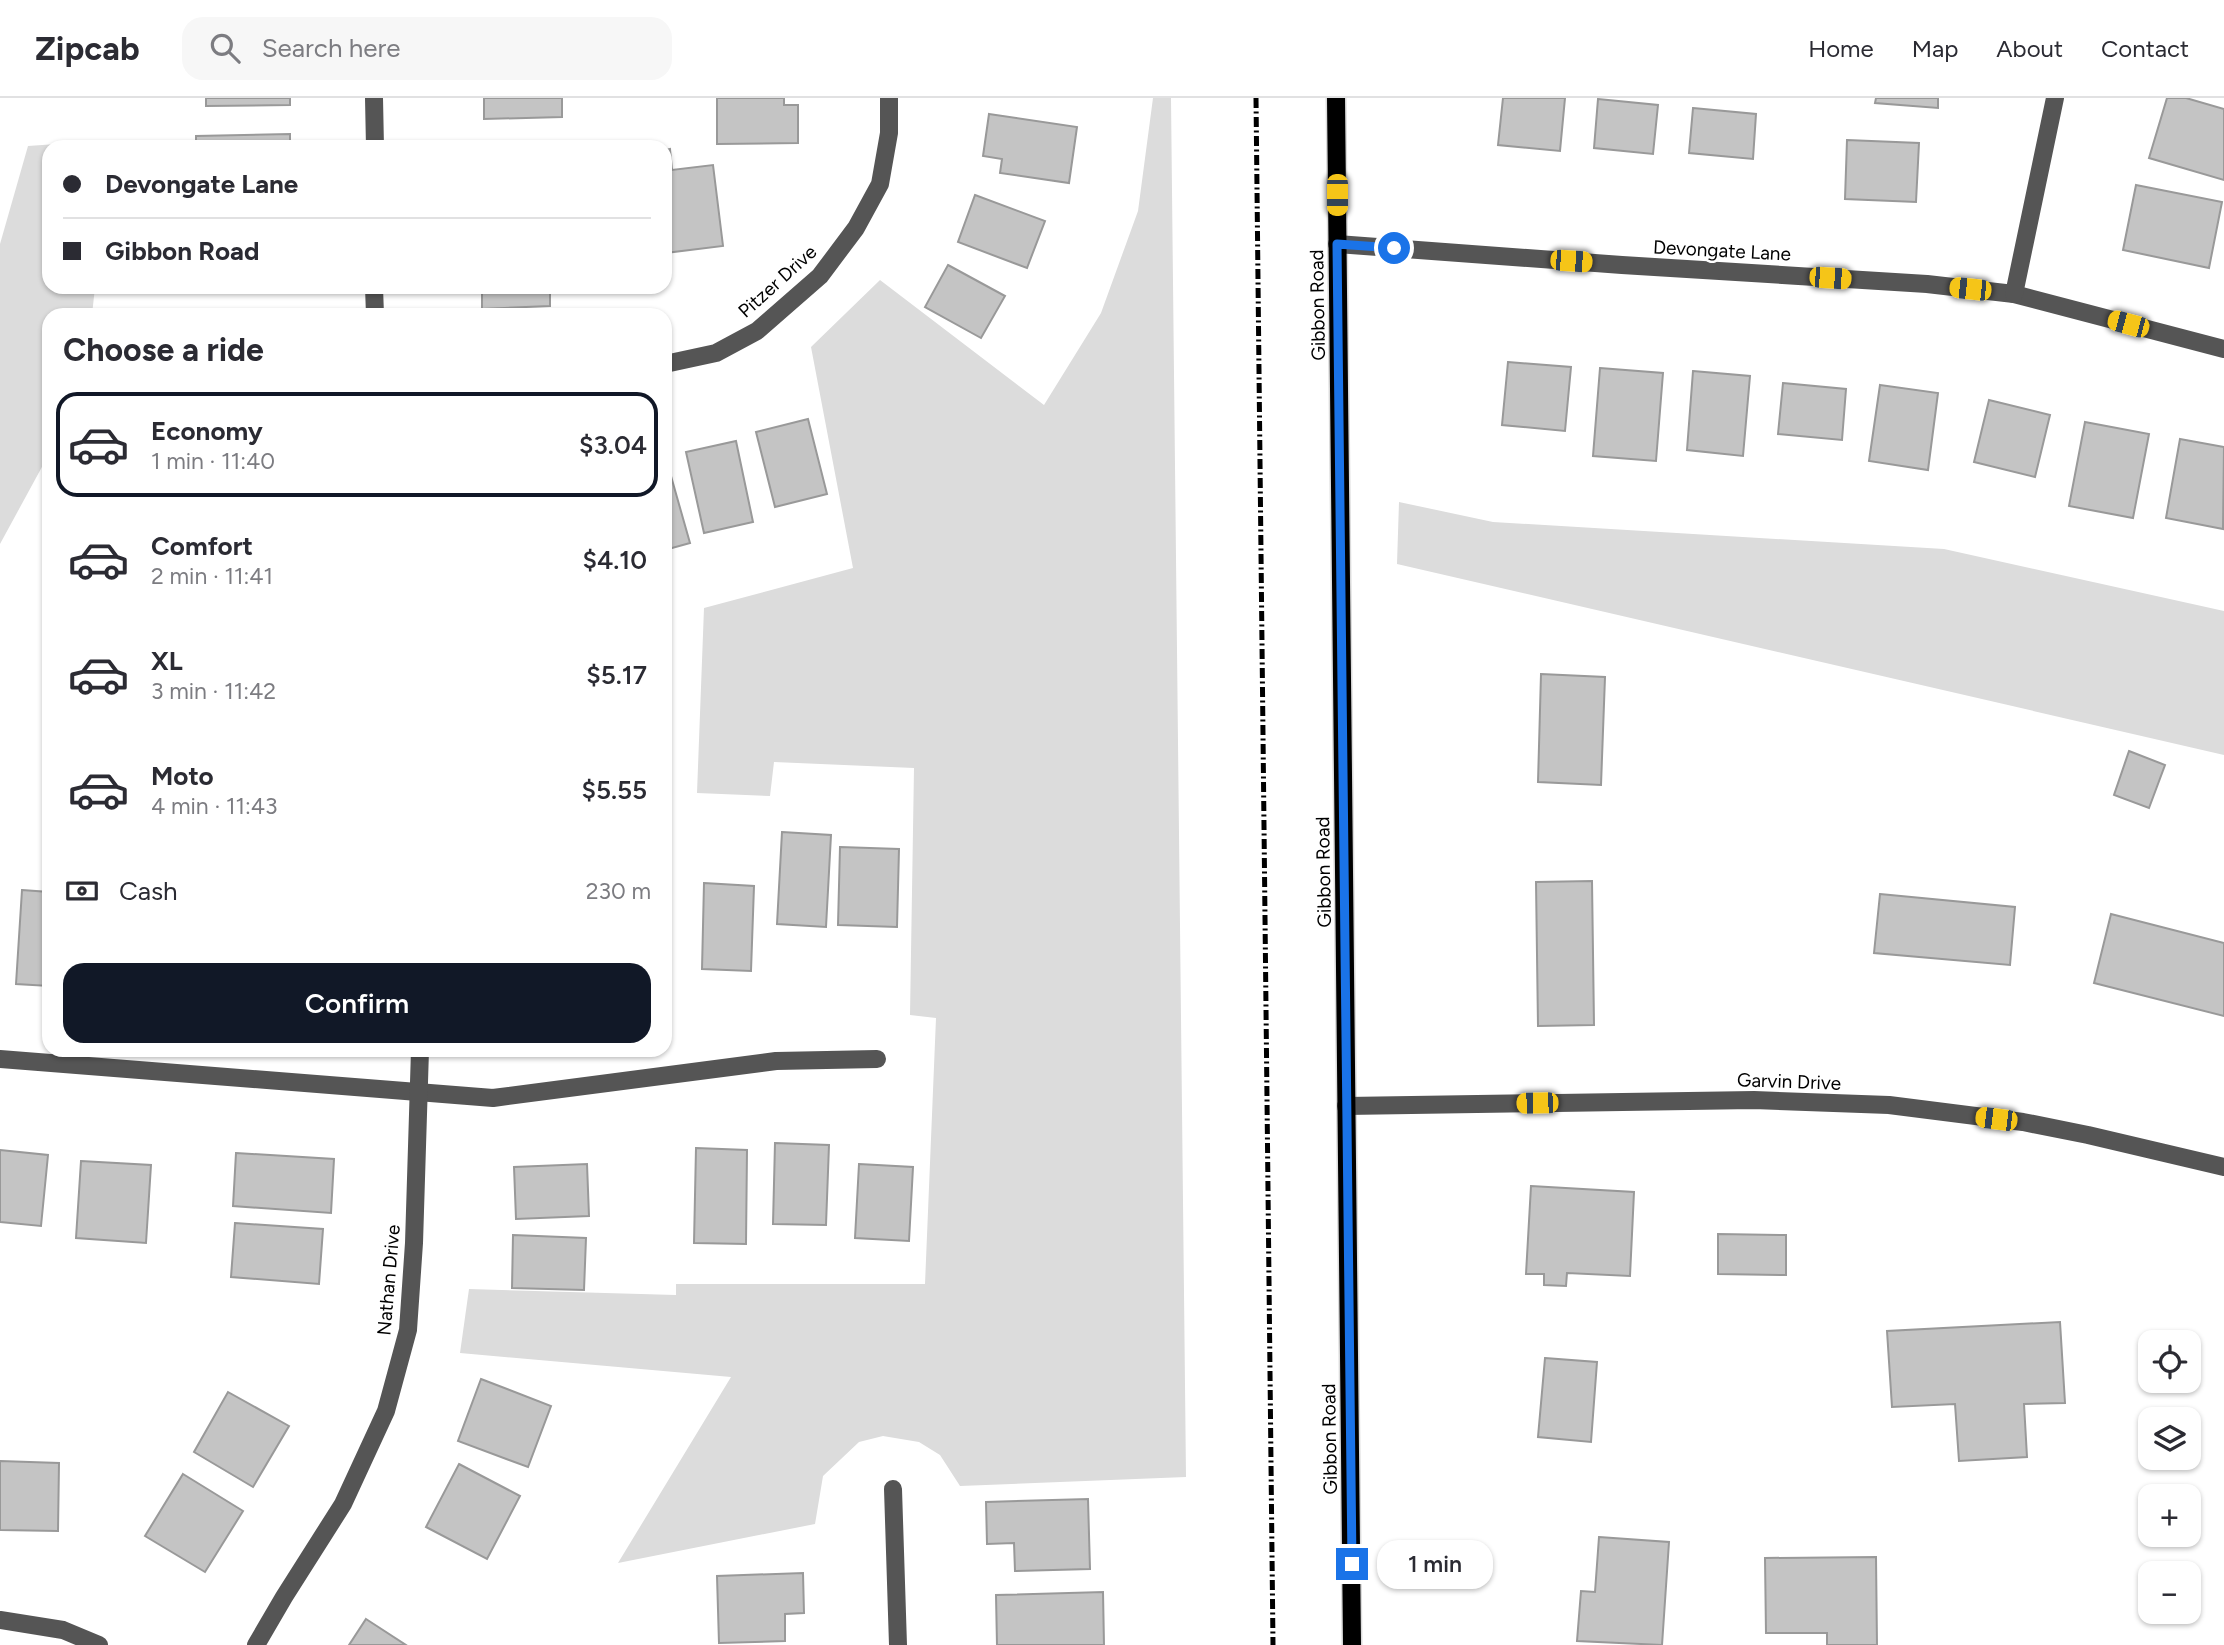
<!DOCTYPE html>
<html lang="en">
<head>
<meta charset="utf-8">
<style>
  :root { --surface:#fff; --page:#f7f7f7; --text:#2b2b33; --muted:#7c7c81; --line:#e1e1e2; --accent:#111827 }
  body { margin:0; font-family:Figtree,sans-serif; background:var(--page); color:var(--text); height:100vh; display:flex; flex-direction:column; font-size:26px; white-space:nowrap }
  * { box-sizing:border-box; margin:0 }
  p { font-size:23px; color:var(--muted) }
  .icon { flex:none; width:38px; height:38px; fill:none; stroke:currentColor; stroke-width:2; stroke-linecap:round; stroke-linejoin:round }
  .map { position:relative; flex:1; overflow:hidden }
  .panel { position:absolute; left:42px; top:210px; width:630px; height:749px; display:flex; flex-direction:column; background:var(--surface); border-radius:21px; box-shadow:0 2px 5px #0004 }
  .panel>* { flex:none }
  .guide { position:absolute; left:42px; top:42px; width:630px; height:154px; border-radius:21px; box-shadow:0 2px 5px #0004; display:grid; align-content:center; height:154px; padding:0 21px; background:var(--surface) }
  .buttons { position:absolute; left:2138px; top:1232px; display:grid; gap:14px }
  .buttons a { display:grid; place-items:center; width:63px; height:63px; border-radius:14px; background:var(--surface); box-shadow:0 2px 5px #0004; font-size:35px }
  .end { position:absolute; width:32px; height:32px; margin:-16px; border:9px solid #1a73e8; background:#fff; box-shadow:0 0 0 4px #fff }
  .from { border-radius:50% }
  .bubble { position:absolute; height:49px; border-radius:21px; background:var(--surface); box-shadow:0 2px 5px #0004; font-size:23px; font-weight:600; line-height:49px; text-align:center }
  .car { position:absolute; width:21px; height:42px; margin:-21px -10px; border-radius:9px; box-shadow:0 0 5px 2px #0007; background:linear-gradient(#f5c518 24%,#345 0 40%,#f5c518 0 76%,#345 0 86%,#f5c518 0) }
  .guide b { display:flex; align-items:center; gap:24px; height:66px; font-size:26px }
  .guide b+b { border-top:2px solid var(--line) }
  .guide i { width:18px; height:18px; background:var(--text) }
  ul { padding:0; list-style:none }
  li { display:flex; align-items:center; gap:21px; height:105px; margin:0 14px 10px; padding:0 7px; border:4px solid transparent; border-radius:21px }
  li div { flex:1 }
  li b { display:block; font-size:26px }
  li em { font-style:normal; font-weight:600 }
  li.current { border-color:var(--accent) }
  li>.icon { width:63px; height:63px; stroke-width:1.5 }
  h2 { padding:0 21px; font-size:32px; line-height:84px }
  .pay { display:flex; align-items:center; gap:18px; height:77px; padding:0 21px; font-size:26px }
  .pay p { margin-inline-start:auto }
  .button { display:flex; gap:14px; margin-top:auto; padding:14px 21px }
  .button a { flex:1; height:80px; border-radius:21px; background:var(--accent); color:#fff; font-size:28px; font-weight:600; line-height:80px; text-align:center }
  header { display:flex; align-items:center; gap:42px; box-sizing:border-box; height:98px; padding:0 35px; background:var(--surface); border-bottom:2px solid var(--line) }
  header strong { font-size:33px }
  nav { display:flex; gap:38px; margin-inline-start:auto; font-size:24px }
  .search { width:490px; height:63px; background:var(--page); display:flex; align-items:center; gap:18px; box-sizing:border-box; padding:0 24px; border-radius:21px; color:var(--muted); font-size:26px }
  .map>svg:first-child { display:block }
  .green { fill:#dcdcdc }
  .building { fill:#c4c4c4; stroke:#999; stroke-width:2 }
  .lines { fill:none; stroke-linecap:round; stroke-linejoin:round }
  .major-casing { stroke:#dbdbdb; stroke-width:21 }
  .minor { stroke:#555; stroke-width:18 }
  .major { stroke:#000; stroke-width:18 }
  .rail { stroke:#000; stroke-width:5; stroke-dasharray:10 3.5 2 3.5; stroke-linecap:butt }
  .route { stroke:#1a73e8; stroke-width:9 }
  .labels { text-anchor:middle; stroke-width:5; stroke-linejoin:round; paint-order:stroke }
  .street-label { font-size:19px; fill:#000; stroke:#fff }
</style>
</head>
<body>
<header>
<strong>Zipcab</strong>
<div class="search"><svg class="icon" aria-label="search" viewBox="0 0 24 24"><circle cx="10" cy="10" r="6"/><path d="M15 15l6 6"/></svg>Search here</div>
<nav><a>Home</a><a>Map</a><a>About</a><a>Contact</a></nav>
</header>
<div class="map">
<svg width="2224" height="1547" viewBox="0 0 2224 1547">
  <rect width="100%" height="100%" fill="#fff"/>
  <!-- green -->
  <g class="green">
    <polygon points="1153,0 1171,0 1186,1379 960,1388 940,1357 919,1344 883,1338 859,1344 823,1378 815,1426 618,1465 731,1279 460,1255 469,1191 676,1197 676,1186 925,1186 936,920 910,917 914,670 774,664 770,698 697,695 704,510 853,470 811,249 880,182 1044,307 1101,215 1138,113"/>
    <polygon points="113,42 112,49 49,49 49,189 95,189 92,217 49,217 49,356 0,446 0,146 28,48"/>
    <polygon points="1399,404 1493,424 1944,451 2224,513 2224,657 1397,466"/>
  </g>
  <!-- building -->
  <g class="building">
    <polygon points="206,0 290,0 290,7 206,8"/>
    <polygon points="484,0 562,0 562,19 484,21"/>
    <polygon points="717,0 784,0 784,7 798,7 798,45 717,46"/>
    <polygon points="1503,0 1565,0 1560,53 1498,47"/>
    <polygon points="1876,0 1938,0 1938,10 1875,5"/>
    <polygon points="2167,0 2186,0 2224,11 2224,82 2149,60"/>
    <polygon points="1598,1 1658,7 1653,56 1594,50"/>
    <polygon points="1693,10 1756,16 1753,61 1689,55"/>
    <polygon points="989,16 1077,29 1069,85 1000,75 1002,61 983,58"/>
    <polygon points="290,36 290,49 196,49 196,38"/>
    <polygon points="1847,42 1919,45 1916,104 1845,101"/>
    <polygon points="670,51 672,72 713,67 723,148 665,155 665,52"/>
    <polygon points="2136,87 2222,104 2209,170 2123,152"/>
    <polygon points="975,97 1045,123 1027,170 958,144"/>
    <polygon points="948,167 1005,198 981,240 925,209"/>
    <polygon points="482,189 550,189 550,208 482,211"/>
    <polygon points="1508,264 1571,269 1565,333 1502,327"/>
    <polygon points="1600,270 1663,275 1656,363 1593,358"/>
    <polygon points="1693,273 1750,278 1743,358 1687,352"/>
    <polygon points="1783,285 1846,291 1842,342 1778,336"/>
    <polygon points="1880,287 1938,295 1928,372 1869,363"/>
    <polygon points="1989,302 2050,317 2035,379 1974,364"/>
    <polygon points="808,321 827,396 775,409 756,334"/>
    <polygon points="2085,324 2149,336 2133,420 2069,408"/>
    <polygon points="2180,341 2224,349 2223,431 2166,420"/>
    <polygon points="736,343 753,424 704,435 686,354"/>
    <polygon points="665,357 690,445 665,452"/>
    <polygon points="1541,576 1605,579 1601,687 1538,684"/>
    <polygon points="2129,653 2165,667 2149,710 2114,697"/>
    <polygon points="782,734 831,737 826,829 777,826"/>
    <polygon points="840,749 899,751 897,829 838,827"/>
    <polygon points="1592,783 1594,927 1538,928 1536,784"/>
    <polygon points="704,785 754,788 751,873 702,871"/>
    <polygon points="22,792 49,794 49,888 16,886"/>
    <polygon points="1880,796 2015,809 2010,867 1874,855"/>
    <polygon points="2111,816 2224,845 2224,918 2094,885"/>
    <polygon points="775,1045 829,1047 826,1127 773,1126"/>
    <polygon points="696,1050 747,1052 746,1146 694,1145"/>
    <polygon points="0,1052 48,1057 41,1128 0,1124"/>
    <polygon points="236,1055 334,1061 331,1115 233,1108"/>
    <polygon points="81,1063 151,1067 146,1145 76,1140"/>
    <polygon points="587,1066 589,1118 516,1121 514,1069"/>
    <polygon points="859,1066 913,1069 909,1143 855,1140"/>
    <polygon points="1531,1088 1634,1094 1630,1178 1567,1175 1566,1188 1544,1187 1544,1176 1526,1176"/>
    <polygon points="235,1125 323,1131 319,1186 231,1179"/>
    <polygon points="1718,1136 1786,1137 1786,1177 1718,1176"/>
    <polygon points="513,1137 586,1140 584,1192 512,1190"/>
    <polygon points="2060,1224 2065,1305 2024,1306 2027,1359 1959,1363 1955,1306 1892,1309 1887,1233"/>
    <polygon points="1545,1260 1597,1264 1591,1344 1538,1339"/>
    <polygon points="481,1281 551,1308 528,1369 458,1343"/>
    <polygon points="228,1294 289,1328 253,1389 194,1354"/>
    <polygon points="0,1363 59,1365 58,1433 0,1432"/>
    <polygon points="459,1366 520,1398 487,1461 426,1429"/>
    <polygon points="183,1376 243,1413 205,1474 145,1438"/>
    <polygon points="1088,1401 1090,1471 1015,1473 1014,1445 987,1446 986,1404"/>
    <polygon points="1599,1439 1669,1444 1662,1547 1577,1543 1581,1493 1595,1494"/>
    <polygon points="1876,1459 1877,1547 1827,1547 1827,1535 1766,1535 1765,1460"/>
    <polygon points="803,1475 804,1515 785,1516 785,1543 719,1545 717,1478"/>
    <polygon points="1103,1494 1104,1547 997,1547 996,1497"/>
    <polygon points="366,1521 406,1547 349,1547"/>
  </g>
  <g class="lines">
    <!-- major casing -->
    <g class="major-casing">
      <polyline id="major" points="1336,0 1352,1547"/>
    </g>
    <!-- minor -->
    <g class="minor">
      <polyline points="374,0 375,49"/>
      <polyline points="1337,146 1622,167 1927,186 2014,196 2224,251"/>
      <polyline points="374,189 375,217"/>
      <polyline points="2014,196 2055,0"/>
      <polyline points="665,266 716,255 757,233 820,178 856,130 880,86 889,35 889,0"/>
      <polyline points="0,961 493,1000 776,963 877,961"/>
      <polyline points="1346,1008 1754,1002 1889,1007 2023,1024 2088,1037 2224,1069"/>
      <polyline points="893,1391 898,1547"/>
      <polyline points="0,1522 63,1532 99,1547"/>
      <polyline points="256,1547 284,1499 343,1406 386,1313 408,1232 414,1145 420,952"/>
    </g>
    <!-- major -->
    <use href="#major" class="major"/>
    <!-- rail -->
    <polyline class="rail" points="1256,0 1273,1547"/>
  </g>
  <g class="lines">
    <!-- route -->
    <polyline class="route" points="1352,1466 1337,146 1394,150"/>
  </g>
  <g class="labels">
    <!-- street labels -->
    <g class="street-label">
      <text transform="translate(1722 152) rotate(3)" y="7">Devongate Lane</text>
      <text transform="translate(777 183) rotate(-42)" y="7">Pitzer Drive</text>
      <text transform="translate(1317 207) rotate(-91)" y="7">Gibbon Road</text>
      <text transform="translate(1323 774) rotate(-91)" y="7">Gibbon Road</text>
      <text transform="translate(1789 983) rotate(2)" y="7">Garvin Drive</text>
      <text transform="translate(388 1182) rotate(-85)" y="7">Nathan Drive</text>
      <text transform="translate(1329 1341) rotate(-91)" y="7">Gibbon Road</text>
    </g>
  </g>
</svg>
<div class="buttons">
<a><svg class="icon" aria-label="locate" viewBox="0 0 24 24"><circle cx="12" cy="12" r="6"/><path d="M12 2v4M12 18v4M2 12h4M18 12h4"/></svg></a>
<a><svg class="icon" aria-label="layers" viewBox="0 0 24 24"><path d="M12 4l9 5-9 5-9-5zM3 14l9 5 9-5"/></svg></a>
<a>+</a>
<a>−</a>
</div>
<i class="end from" style="left:1394px;top:150px"></i>
<i class="end" style="left:1352px;top:1466px"></i>
<div class="bubble" style="left:1377px;top:1442px;width:116px">1 min</div>
<i class="car" style="left:1337px;top:97px;rotate:180deg"></i>
<i class="car" style="left:1571px;top:163px;rotate:94deg"></i>
<i class="car" style="left:1830px;top:180px;rotate:94deg"></i>
<i class="car" style="left:1970px;top:191px;rotate:276deg"></i>
<i class="car" style="left:2128px;top:226px;rotate:285deg"></i>
<i class="car" style="left:1537px;top:1005px;rotate:269deg"></i>
<i class="car" style="left:1996px;top:1021px;rotate:277deg"></i>
<div class="guide">
<b><i class="from"></i>Devongate Lane</b>
<b><i></i>Gibbon Road</b>
</div>
<section class="panel">
<h2>Choose a ride</h2>
<ul>
<li class="current"><svg class="icon" aria-label="car" viewBox="0 0 24 24"><path d="M5 17H2v-5l4-1 3-4h7l3 4 3 1v5h-3M9 17h6M6 11h13"/><circle cx="7" cy="17" r="2"/><circle cx="17" cy="17" r="2"/></svg><div><b>Economy</b><p>1 min · 11:40</p></div><em>$3.04</em></li>
<li><svg class="icon" aria-label="car" viewBox="0 0 24 24"><path d="M5 17H2v-5l4-1 3-4h7l3 4 3 1v5h-3M9 17h6M6 11h13"/><circle cx="7" cy="17" r="2"/><circle cx="17" cy="17" r="2"/></svg><div><b>Comfort</b><p>2 min · 11:41</p></div><em>$4.10</em></li>
<li><svg class="icon" aria-label="car" viewBox="0 0 24 24"><path d="M5 17H2v-5l4-1 3-4h7l3 4 3 1v5h-3M9 17h6M6 11h13"/><circle cx="7" cy="17" r="2"/><circle cx="17" cy="17" r="2"/></svg><div><b>XL</b><p>3 min · 11:42</p></div><em>$5.17</em></li>
<li><svg class="icon" aria-label="car" viewBox="0 0 24 24"><path d="M5 17H2v-5l4-1 3-4h7l3 4 3 1v5h-3M9 17h6M6 11h13"/><circle cx="7" cy="17" r="2"/><circle cx="17" cy="17" r="2"/></svg><div><b>Moto</b><p>4 min · 11:43</p></div><em>$5.55</em></li>
</ul>
<div class="pay"><svg class="icon" aria-label="cash" viewBox="0 0 24 24"><path d="M3 7h18v10H3z"/><circle cx="12" cy="12" r="2"/></svg>Cash<p>230 m</p></div>
<div class="button"><a>Confirm</a></div>
</section>
</div>
</body>
</html>
